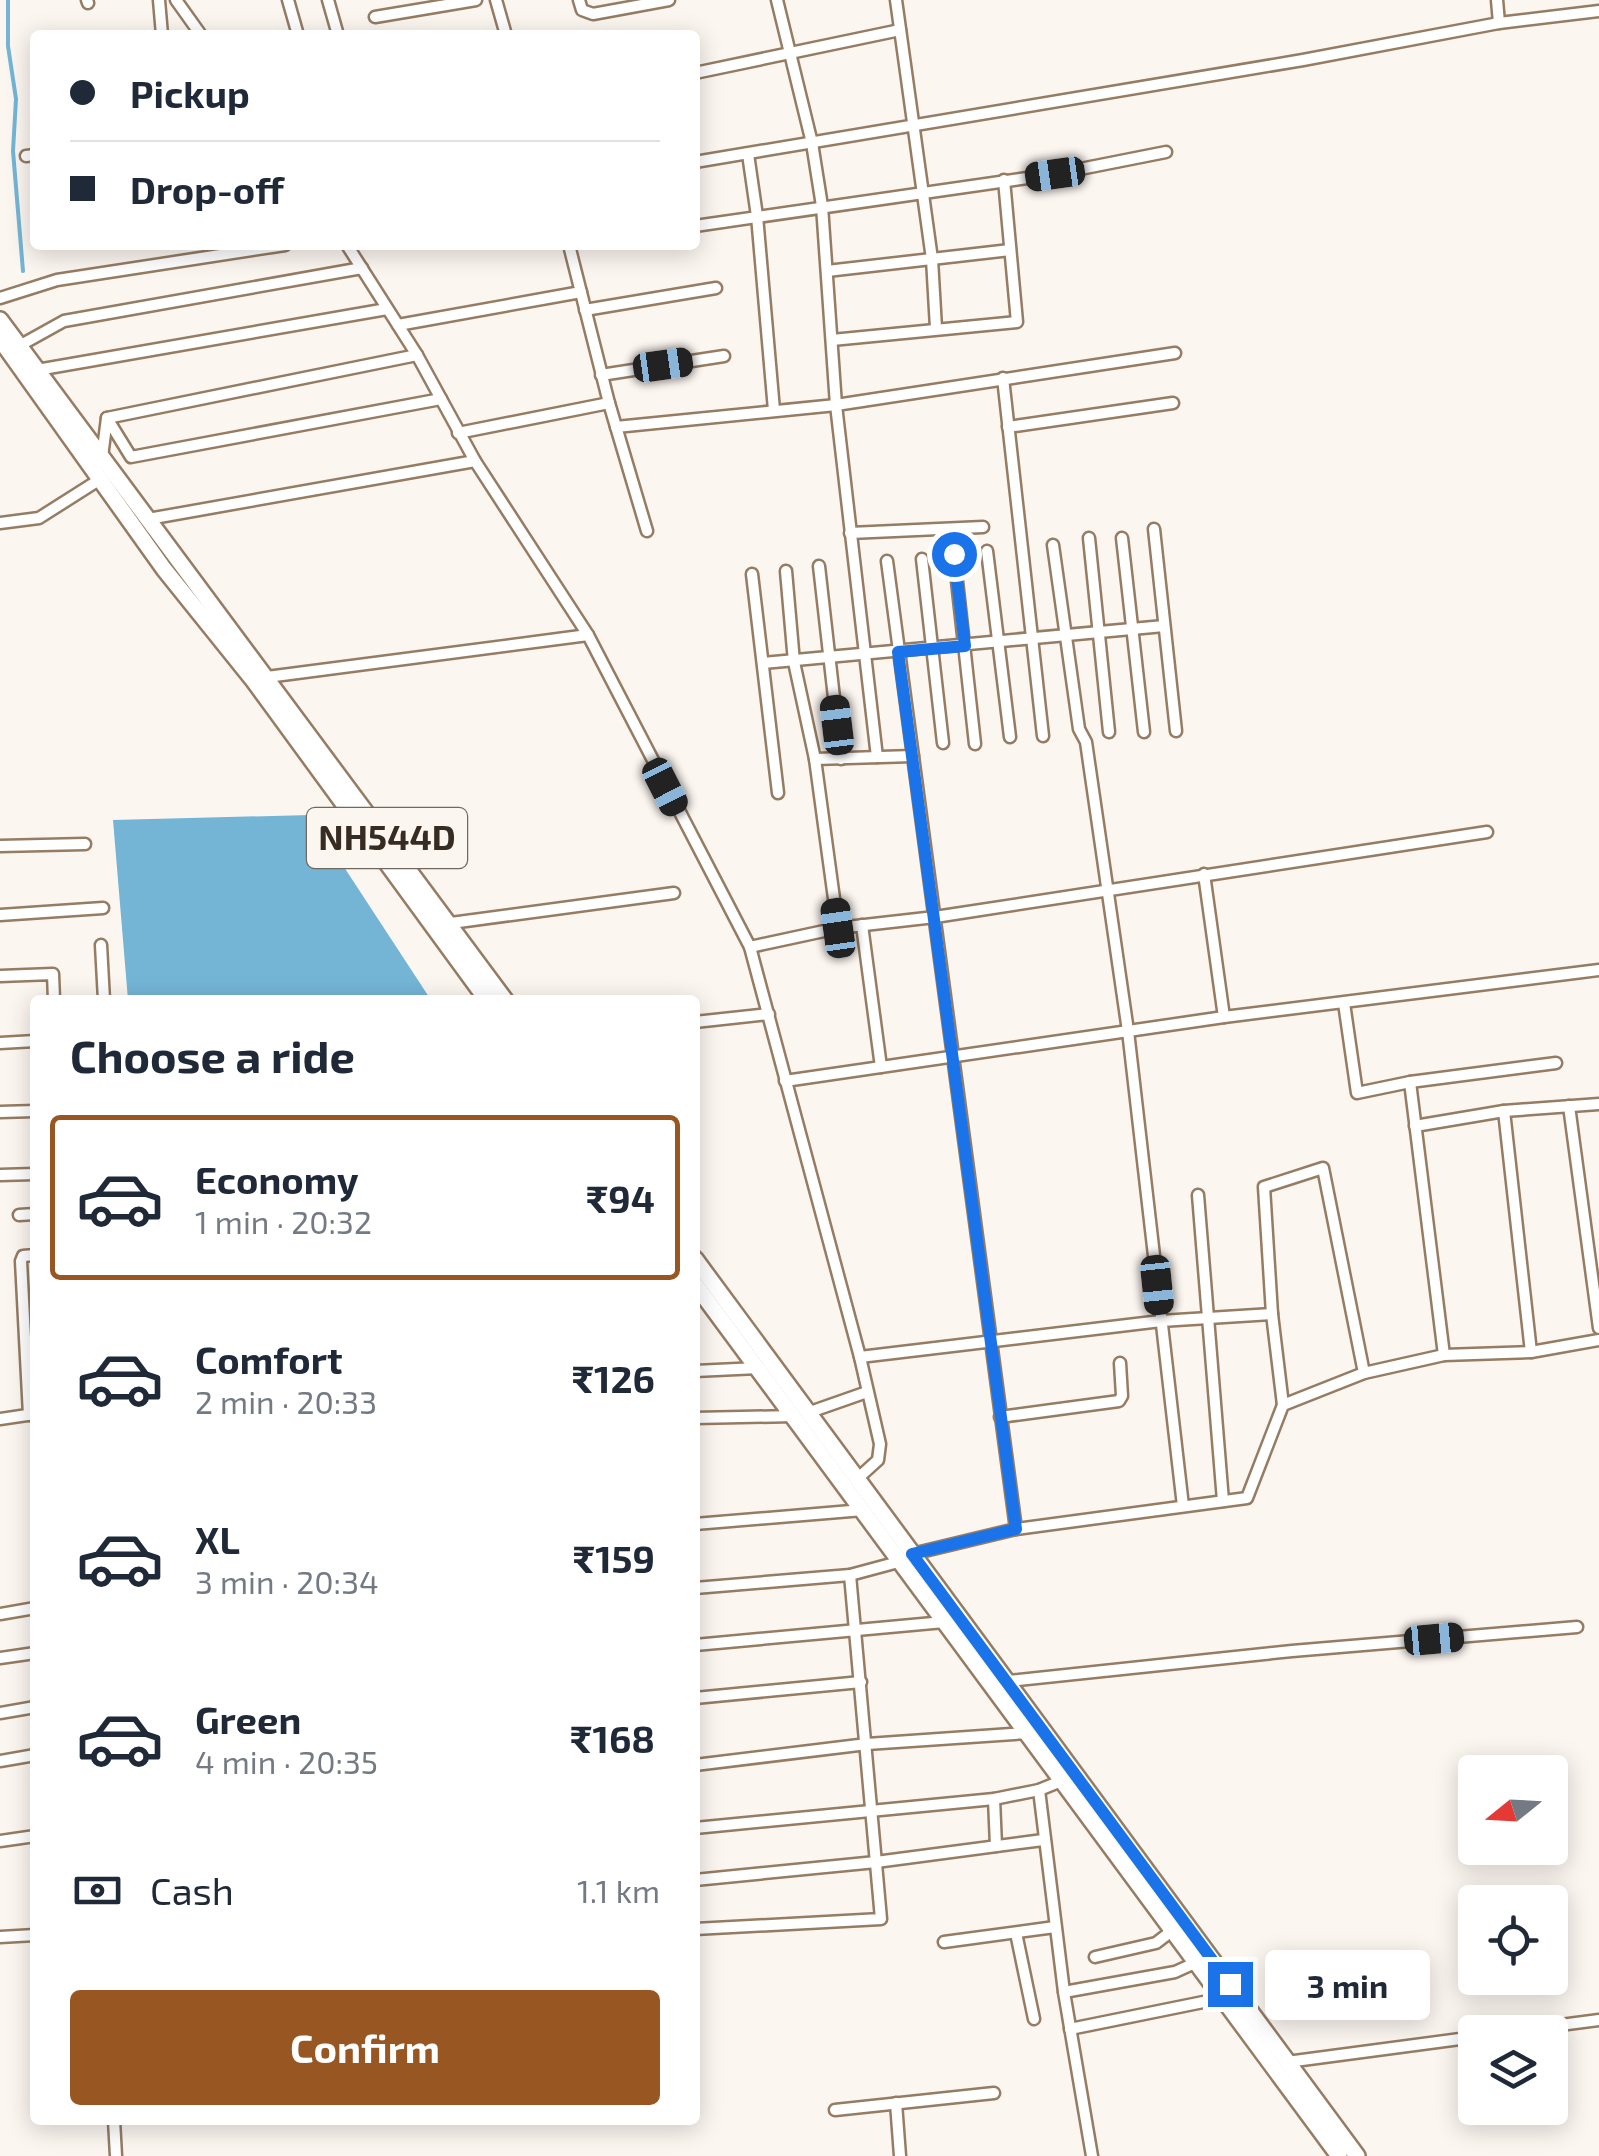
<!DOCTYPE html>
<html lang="en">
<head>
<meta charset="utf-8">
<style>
  :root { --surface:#fff; --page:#f2f2f3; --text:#1f2937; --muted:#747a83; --line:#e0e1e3; --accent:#975622 }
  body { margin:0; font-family:"Exo 2",sans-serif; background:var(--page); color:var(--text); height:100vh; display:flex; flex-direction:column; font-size:38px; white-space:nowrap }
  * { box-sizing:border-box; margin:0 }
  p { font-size:32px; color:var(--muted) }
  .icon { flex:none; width:55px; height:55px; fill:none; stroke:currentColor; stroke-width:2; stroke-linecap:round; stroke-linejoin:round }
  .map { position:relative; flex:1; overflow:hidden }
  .side { position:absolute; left:30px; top:995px; width:670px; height:1130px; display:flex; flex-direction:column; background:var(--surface); border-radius:10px; box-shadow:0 5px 25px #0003 }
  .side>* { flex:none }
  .guide { position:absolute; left:30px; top:30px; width:670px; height:220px; border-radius:10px; box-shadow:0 5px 25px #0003; display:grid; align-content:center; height:220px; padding:0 40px; background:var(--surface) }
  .needle { width:65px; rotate:252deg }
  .buttons { position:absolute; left:1458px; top:1755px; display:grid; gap:20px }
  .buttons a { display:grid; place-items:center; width:110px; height:110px; border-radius:10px; background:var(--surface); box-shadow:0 5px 25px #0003; font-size:50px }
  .end { position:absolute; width:45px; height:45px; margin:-22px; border:12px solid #1a73e8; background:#fff; box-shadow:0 0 0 5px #fff }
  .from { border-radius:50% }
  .bubble { position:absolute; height:70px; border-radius:10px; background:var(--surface); box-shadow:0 5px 25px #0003; font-size:32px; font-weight:700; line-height:70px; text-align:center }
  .car { position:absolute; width:30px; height:60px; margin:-30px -15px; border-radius:12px; box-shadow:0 0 8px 2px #0007; background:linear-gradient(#222 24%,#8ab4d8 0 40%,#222 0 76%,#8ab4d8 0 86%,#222 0) }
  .guide b { display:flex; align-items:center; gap:35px; height:95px; font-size:38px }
  .guide b+b { border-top:2px solid var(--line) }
  .guide i { width:25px; height:25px; background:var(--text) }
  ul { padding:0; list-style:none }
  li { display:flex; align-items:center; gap:30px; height:165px; margin:0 20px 15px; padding:0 20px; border:5px solid transparent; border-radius:10px }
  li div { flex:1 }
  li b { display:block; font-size:38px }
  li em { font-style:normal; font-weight:700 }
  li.selected { border-color:var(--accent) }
  li>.icon { width:90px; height:90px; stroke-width:1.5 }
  h2 { padding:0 40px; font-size:45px; line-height:120px }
  .pay { display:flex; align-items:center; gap:25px; height:110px; padding:0 40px; font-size:38px }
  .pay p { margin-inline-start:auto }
  .action { display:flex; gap:20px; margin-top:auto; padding:20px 40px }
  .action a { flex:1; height:115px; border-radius:10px; background:var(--accent); color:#fff; font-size:40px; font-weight:700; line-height:115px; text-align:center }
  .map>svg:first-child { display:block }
  .water { fill:#74b5d5 }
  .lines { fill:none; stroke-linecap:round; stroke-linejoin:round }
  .stream { stroke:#74b5d5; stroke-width:4 }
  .minor-casing { stroke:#957c63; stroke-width:15 }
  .trunk-casing { stroke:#957c63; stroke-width:20 }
  .minor { stroke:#fff; stroke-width:10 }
  .trunk { stroke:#fff; stroke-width:15 }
  .route { stroke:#1a73e8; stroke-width:12 }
  .labels { text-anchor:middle; stroke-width:10; stroke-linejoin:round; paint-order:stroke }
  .shield { fill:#fcf6f1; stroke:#71695f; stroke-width:2.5 }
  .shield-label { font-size:35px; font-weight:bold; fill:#362c21 }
</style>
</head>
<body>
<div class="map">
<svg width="1599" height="2156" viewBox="0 0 1599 2156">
  <rect width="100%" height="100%" fill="#fcf6f1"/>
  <!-- water -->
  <polygon class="water" points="310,815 431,1000 128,1000 113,820"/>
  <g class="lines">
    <!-- stream -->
    <polyline class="stream" points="8,0 8,46 16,99 13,151 23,271"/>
    <!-- minor casing -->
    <g class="minor-casing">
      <g id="minor">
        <polyline points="87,0 88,3"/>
        <polyline points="159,0 162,35"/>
        <polyline points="176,0 201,35"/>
        <polyline points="288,0 298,35"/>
        <polyline points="328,0 338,35"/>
        <polyline points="496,0 506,35"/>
        <polyline points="579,0 582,10 593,14 669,0"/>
        <polyline points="777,0 812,143 822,206 836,405 877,757"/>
        <polyline points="896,0 932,259 936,328"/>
        <polyline points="1497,0 1499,23"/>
        <polyline points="375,17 476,0"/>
        <polyline points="695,73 900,30"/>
        <polyline points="748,154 757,216 774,410"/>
        <polyline points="26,156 35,155"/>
        <polyline points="695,162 1303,60 1499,23 1599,11"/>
        <polyline points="695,226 1055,174 1166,152"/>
        <polyline points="347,245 417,355 475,461 588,635 750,947 860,1357 880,1444 878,1460 857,1479"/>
        <polyline points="569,245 609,403 647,531"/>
        <polyline points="827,271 1010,250"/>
        <polyline points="0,298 57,280 285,245"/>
        <polyline points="585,310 716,288"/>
        <polyline points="398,325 581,292"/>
        <polyline points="832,340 1017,322 1004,180"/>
        <polyline points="19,346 64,321 362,268"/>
        <polyline points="37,370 387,309"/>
        <polyline points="601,375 724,356"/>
        <polyline points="1003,378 1043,736"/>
        <polyline points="107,418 131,457 441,399"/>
        <polyline points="616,427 836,405 1175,353"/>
        <polyline points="1008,427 1173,403"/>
        <polyline points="458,433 609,403"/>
        <polyline points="102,457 107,418 417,355"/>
        <polyline points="148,519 475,461"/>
        <polyline points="0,523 39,518 102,478"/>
        <polyline points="1154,529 1176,731"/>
        <polyline points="850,533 983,527"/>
        <polyline points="1089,538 1109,732"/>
        <polyline points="1122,538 1144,732"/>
        <polyline points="1053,545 1079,729 1086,742 1128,1031 1183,1506"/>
        <polyline points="987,551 1010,737"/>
        <polyline points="954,554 975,744"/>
        <polyline points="922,559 943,743"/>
        <polyline points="887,561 1016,1529"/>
        <polyline points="819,566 841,759"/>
        <polyline points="786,571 794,662 815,759 838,928"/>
        <polyline points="752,574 778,793"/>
        <polyline points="763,663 1164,626"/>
        <polyline points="267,677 588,635"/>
        <polyline points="815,759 913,756"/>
        <polyline points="0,846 85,844"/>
        <polyline points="1204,874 1224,1017"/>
        <polyline points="0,915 103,908"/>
        <polyline points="451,923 674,893"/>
        <polyline points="862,925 881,1067"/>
        <polyline points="101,945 104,1000"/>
        <polyline points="750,947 838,928 935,917 1487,832"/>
        <polyline points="0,976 53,974 54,1000"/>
        <polyline points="1344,1003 1357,1093 1410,1082 1556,1063"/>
        <polyline points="695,1022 769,1014"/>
        <polyline points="0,1043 35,1041"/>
        <polyline points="785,1081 1224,1017 1599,970"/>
        <polyline points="1410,1082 1444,1355"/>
        <polyline points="1569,1106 1599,1328"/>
        <polyline points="1504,1111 1531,1352"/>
        <polyline points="0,1112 35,1111"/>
        <polyline points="1415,1126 1504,1111 1599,1104"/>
        <polyline points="0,1175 35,1174"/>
        <polyline points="1198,1195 1223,1501"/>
        <polyline points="19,1215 35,1214"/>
        <polyline points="860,1357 1161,1321 1272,1314"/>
        <polyline points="695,1371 758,1368"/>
        <polyline points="1283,1405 1272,1314 1264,1187 1323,1168 1364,1373"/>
        <polyline points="810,1412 867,1392"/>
        <polyline points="29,1415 21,1261 23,1256 35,1255"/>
        <polyline points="1000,1417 1119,1401 1122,1396 1120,1363"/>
        <polyline points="695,1418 794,1416"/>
        <polyline points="0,1419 34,1414"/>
        <polyline points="695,1524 863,1510"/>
        <polyline points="912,1554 1016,1529 1247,1498 1283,1405 1364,1373 1444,1355 1531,1352 1599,1340"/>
        <polyline points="695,1588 850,1575 902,1561"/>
        <polyline points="0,1614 35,1608"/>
        <polyline points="695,1645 944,1622"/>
        <polyline points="0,1658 35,1653"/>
        <polyline points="1009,1681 1292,1651 1577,1627"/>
        <polyline points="695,1698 861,1682"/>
        <polyline points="0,1713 35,1707"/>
        <polyline points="0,1761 35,1755"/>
        <polyline points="695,1765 867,1744 1027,1733"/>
        <polyline points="1039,1790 1064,1992 1092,2156"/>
        <polyline points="994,1799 996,1846"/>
        <polyline points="695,1828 994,1799 1039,1790 1061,1781"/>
        <polyline points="0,1841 35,1836"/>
        <polyline points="695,1880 876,1862 1043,1840"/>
        <polyline points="695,1929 881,1919 850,1575"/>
        <polyline points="1016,1933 1034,2019"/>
        <polyline points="0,1937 35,1935"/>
        <polyline points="944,1942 1055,1927"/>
        <polyline points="1095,1957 1156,1943 1173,1930"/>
        <polyline points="1064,1992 1175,1972 1197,1962"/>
        <polyline points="1070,2029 1223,1998"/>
        <polyline points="1507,2032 1599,2020"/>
        <polyline points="1287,2062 1475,2037"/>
        <polyline points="896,2103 900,2156"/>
        <polyline points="835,2110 994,2093"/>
        <polyline points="114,2120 116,2156"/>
      </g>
    </g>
    <!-- trunk casing -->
    <g class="trunk-casing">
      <g id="trunk">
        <polyline points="0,320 505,1000"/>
        <polyline points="0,339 164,569 254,681 487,1000"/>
        <polyline points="695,1259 1357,2156"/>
        <polyline points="695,1284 1339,2156"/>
      </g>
    </g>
    <!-- minor -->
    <use href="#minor" class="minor"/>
    <!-- trunk -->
    <use href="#trunk" class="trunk"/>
  </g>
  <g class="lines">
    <!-- route -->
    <polyline class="route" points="954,554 965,646 898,652 1016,1529 912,1554 1230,1984"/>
  </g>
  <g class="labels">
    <!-- shield labels -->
    <rect class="shield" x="307" y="808" width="160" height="60" rx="8"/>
    <g class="shield-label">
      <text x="387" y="850">NH544D</text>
    </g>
  </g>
</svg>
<div class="buttons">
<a><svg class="needle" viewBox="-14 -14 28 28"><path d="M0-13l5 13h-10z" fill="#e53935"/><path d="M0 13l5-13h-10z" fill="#747a83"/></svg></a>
<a><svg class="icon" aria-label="locate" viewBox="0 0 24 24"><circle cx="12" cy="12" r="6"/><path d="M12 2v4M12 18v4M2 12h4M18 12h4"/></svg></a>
<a><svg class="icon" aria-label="layers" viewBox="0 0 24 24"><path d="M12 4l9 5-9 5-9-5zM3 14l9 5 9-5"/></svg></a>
</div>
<i class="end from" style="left:954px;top:554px"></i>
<i class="end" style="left:1230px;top:1984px"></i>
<div class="bubble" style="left:1265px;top:1950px;width:165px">3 min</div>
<i class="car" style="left:1055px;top:174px;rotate:262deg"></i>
<i class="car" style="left:663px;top:365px;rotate:82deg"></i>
<i class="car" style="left:837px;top:725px;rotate:353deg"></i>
<i class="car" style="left:665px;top:787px;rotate:153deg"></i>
<i class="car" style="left:838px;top:928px;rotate:352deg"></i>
<i class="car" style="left:1157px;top:1285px;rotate:174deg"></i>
<i class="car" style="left:1434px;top:1639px;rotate:85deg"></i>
<div class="guide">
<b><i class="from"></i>Pickup</b>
<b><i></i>Drop-off</b>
</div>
<section class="side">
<h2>Choose a ride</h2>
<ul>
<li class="selected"><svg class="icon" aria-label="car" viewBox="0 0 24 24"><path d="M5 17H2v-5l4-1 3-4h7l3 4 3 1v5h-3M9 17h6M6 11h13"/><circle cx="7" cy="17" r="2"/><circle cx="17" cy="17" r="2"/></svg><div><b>Economy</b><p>1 min · 20:32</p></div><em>₹94</em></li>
<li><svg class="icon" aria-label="car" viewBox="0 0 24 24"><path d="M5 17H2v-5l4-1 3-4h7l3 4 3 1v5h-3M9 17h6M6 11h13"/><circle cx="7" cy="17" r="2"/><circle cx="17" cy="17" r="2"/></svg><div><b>Comfort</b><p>2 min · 20:33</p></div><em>₹126</em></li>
<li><svg class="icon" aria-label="car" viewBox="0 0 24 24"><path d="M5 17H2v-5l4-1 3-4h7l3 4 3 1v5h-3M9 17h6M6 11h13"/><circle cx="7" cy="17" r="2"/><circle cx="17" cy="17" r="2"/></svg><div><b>XL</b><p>3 min · 20:34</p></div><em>₹159</em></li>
<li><svg class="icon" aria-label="car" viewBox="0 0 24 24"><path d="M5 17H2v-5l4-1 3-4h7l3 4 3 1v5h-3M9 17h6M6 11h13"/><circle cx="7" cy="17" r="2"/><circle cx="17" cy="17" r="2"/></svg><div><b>Green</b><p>4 min · 20:35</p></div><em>₹168</em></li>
</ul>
<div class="pay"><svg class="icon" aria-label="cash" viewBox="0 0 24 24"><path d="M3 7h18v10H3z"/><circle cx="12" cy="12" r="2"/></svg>Cash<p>1.1 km</p></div>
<div class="action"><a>Confirm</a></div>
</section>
</div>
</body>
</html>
